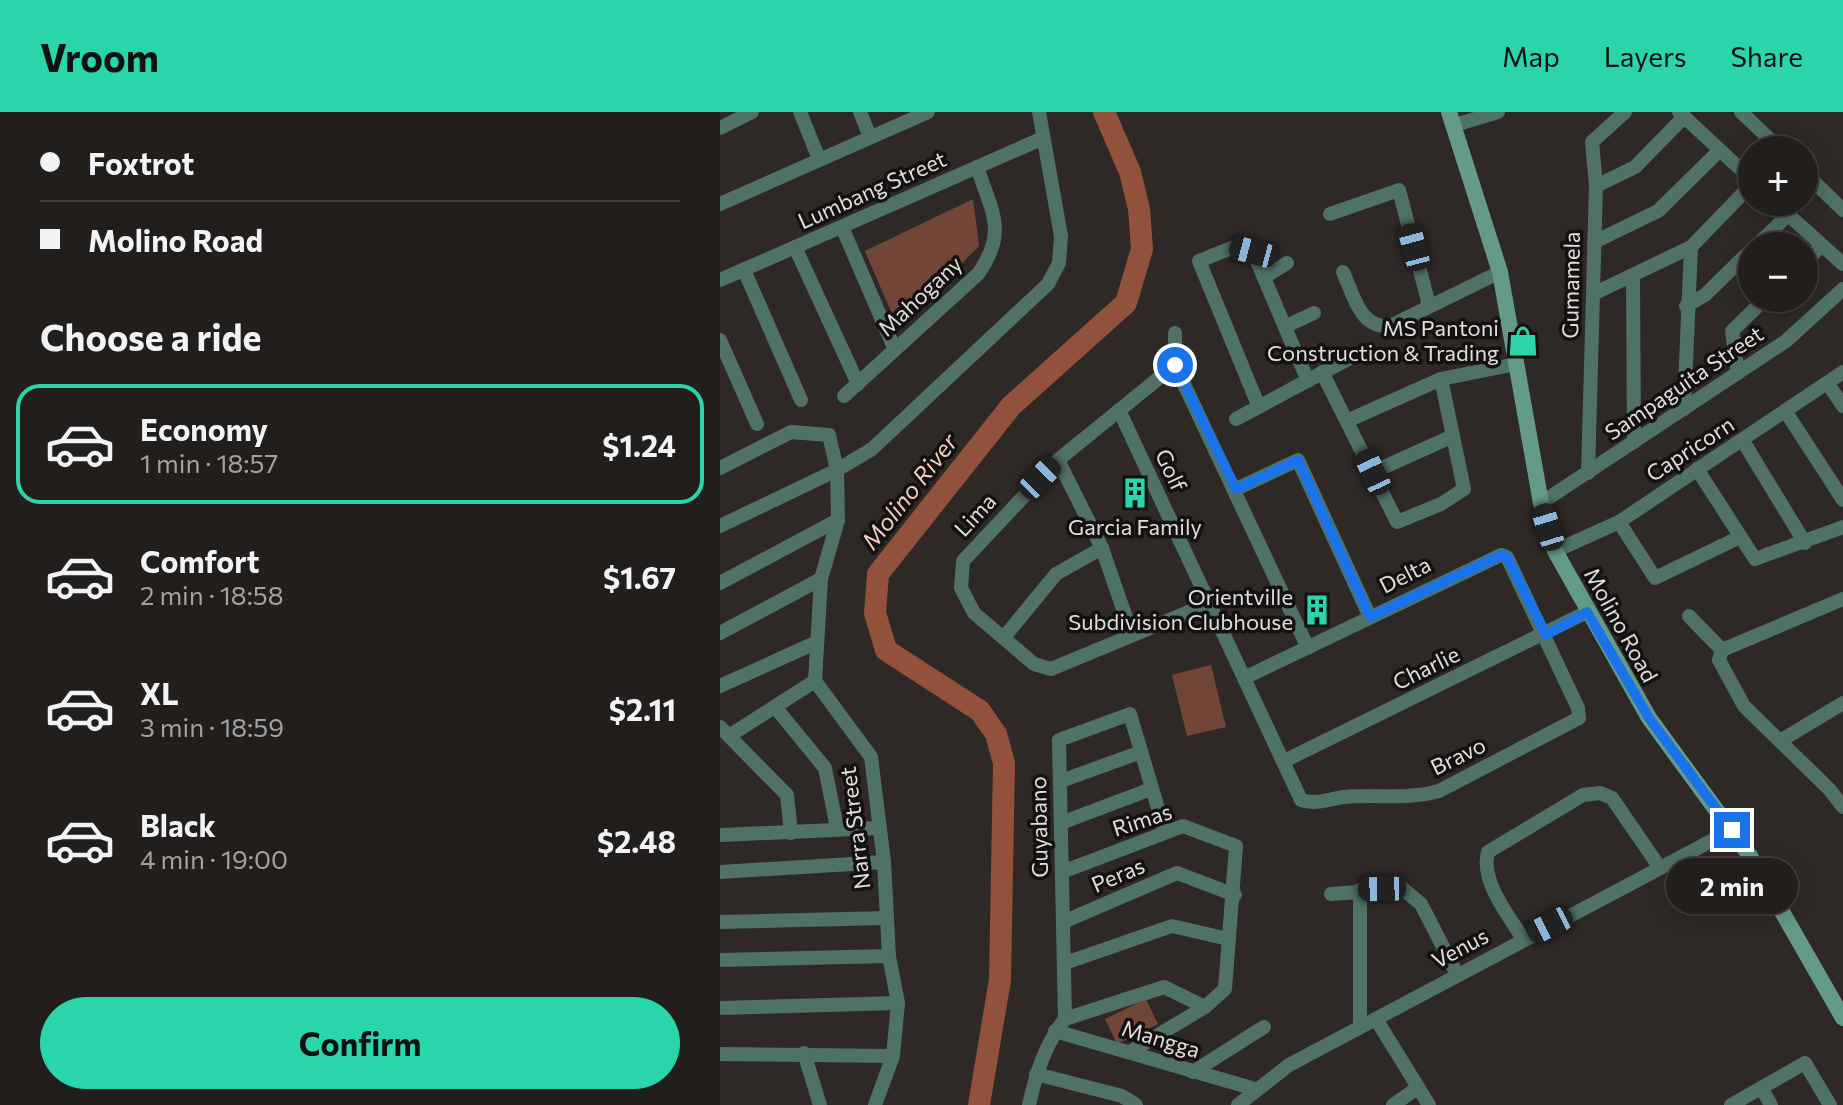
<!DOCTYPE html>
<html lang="en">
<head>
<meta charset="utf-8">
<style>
  :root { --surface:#221e1c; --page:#2e2b29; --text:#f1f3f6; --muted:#a2a2a3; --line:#3f3c3b; --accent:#2bd5ac }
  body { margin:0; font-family:Commissioner,sans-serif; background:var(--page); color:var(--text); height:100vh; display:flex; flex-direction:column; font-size:30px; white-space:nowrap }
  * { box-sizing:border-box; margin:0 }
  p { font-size:26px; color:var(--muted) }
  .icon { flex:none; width:44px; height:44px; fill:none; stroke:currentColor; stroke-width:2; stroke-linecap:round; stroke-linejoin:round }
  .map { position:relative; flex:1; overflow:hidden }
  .drawer { display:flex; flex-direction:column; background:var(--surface); width:720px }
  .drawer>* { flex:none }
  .hud { display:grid; align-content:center; height:176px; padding:0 40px; background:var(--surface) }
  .buttons { position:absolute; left:1018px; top:24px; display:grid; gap:16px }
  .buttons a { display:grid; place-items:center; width:80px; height:80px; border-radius:50%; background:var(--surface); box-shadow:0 4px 20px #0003,0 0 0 2px var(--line); font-size:40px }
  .end { position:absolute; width:36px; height:36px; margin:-18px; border:10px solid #1a73e8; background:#fff; box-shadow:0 0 0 4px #fff }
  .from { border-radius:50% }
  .bubble { position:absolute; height:56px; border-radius:28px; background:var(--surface); box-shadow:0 4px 20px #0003,0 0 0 2px var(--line); font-size:26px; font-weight:700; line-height:56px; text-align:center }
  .car { position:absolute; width:24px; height:48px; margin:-24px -12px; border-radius:10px; box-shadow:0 0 6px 2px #0007; background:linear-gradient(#222 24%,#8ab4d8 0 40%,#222 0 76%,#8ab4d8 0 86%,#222 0) }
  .hud b { display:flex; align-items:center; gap:28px; height:76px; font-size:30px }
  .hud b+b { border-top:2px solid var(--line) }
  .hud i { width:20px; height:20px; background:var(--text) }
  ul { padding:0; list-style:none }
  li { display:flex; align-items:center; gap:24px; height:120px; margin:0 16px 12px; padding:0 24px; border:4px solid transparent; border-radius:24px }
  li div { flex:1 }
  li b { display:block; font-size:30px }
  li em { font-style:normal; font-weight:700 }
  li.current { border-color:var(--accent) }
  li>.icon { width:72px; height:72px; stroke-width:1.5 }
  h2 { padding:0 40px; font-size:36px; line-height:96px }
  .primary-button { display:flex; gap:16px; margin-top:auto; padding:16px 40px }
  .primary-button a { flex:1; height:92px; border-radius:48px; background:var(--accent); color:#111; font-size:32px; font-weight:700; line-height:92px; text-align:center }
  header { display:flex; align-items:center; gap:48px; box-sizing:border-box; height:112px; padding:0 40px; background:var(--accent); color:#111 }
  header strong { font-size:38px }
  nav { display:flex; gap:44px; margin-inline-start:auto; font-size:28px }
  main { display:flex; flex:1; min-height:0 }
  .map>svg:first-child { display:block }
  .green { fill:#724637 }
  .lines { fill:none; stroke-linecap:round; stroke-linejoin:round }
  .river { stroke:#92513a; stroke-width:22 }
  .minor { stroke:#507166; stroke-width:14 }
  .secondary { stroke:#639a88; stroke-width:16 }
  .route { stroke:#1a73e8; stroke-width:10 }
  .labels { text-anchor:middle; stroke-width:7; stroke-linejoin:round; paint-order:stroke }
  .street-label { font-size:22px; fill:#e1dddb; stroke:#141211 }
  .poi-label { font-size:22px; fill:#e1dddb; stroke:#141211; text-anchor:end }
  .water-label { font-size:24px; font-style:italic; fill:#f6cdbf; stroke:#141211 }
</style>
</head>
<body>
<header>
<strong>Vroom</strong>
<nav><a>Map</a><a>Layers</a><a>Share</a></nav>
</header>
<main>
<section class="drawer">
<div class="hud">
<b><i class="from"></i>Foxtrot</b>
<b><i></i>Molino Road</b>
</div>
<h2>Choose a ride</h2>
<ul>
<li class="current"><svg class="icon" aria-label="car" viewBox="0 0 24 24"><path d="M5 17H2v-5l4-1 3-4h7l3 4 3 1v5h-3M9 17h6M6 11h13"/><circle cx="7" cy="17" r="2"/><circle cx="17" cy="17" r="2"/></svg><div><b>Economy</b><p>1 min · 18:57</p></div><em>$1.24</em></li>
<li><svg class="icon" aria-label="car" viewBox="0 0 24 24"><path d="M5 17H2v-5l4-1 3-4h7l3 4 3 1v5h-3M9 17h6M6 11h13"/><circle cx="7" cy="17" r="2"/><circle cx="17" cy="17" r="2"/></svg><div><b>Comfort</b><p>2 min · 18:58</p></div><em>$1.67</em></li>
<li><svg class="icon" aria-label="car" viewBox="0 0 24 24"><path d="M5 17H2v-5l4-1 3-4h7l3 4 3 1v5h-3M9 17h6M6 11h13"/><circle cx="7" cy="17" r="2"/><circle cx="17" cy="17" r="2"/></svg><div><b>XL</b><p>3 min · 18:59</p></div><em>$2.11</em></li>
<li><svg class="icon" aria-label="car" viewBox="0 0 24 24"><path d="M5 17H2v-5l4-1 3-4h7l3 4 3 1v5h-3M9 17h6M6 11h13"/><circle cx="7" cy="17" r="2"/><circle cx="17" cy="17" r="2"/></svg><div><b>Black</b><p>4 min · 19:00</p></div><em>$2.48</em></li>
</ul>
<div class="primary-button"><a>Confirm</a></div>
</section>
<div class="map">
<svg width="1123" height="993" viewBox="0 0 1123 993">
  <rect width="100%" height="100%" fill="#2e2826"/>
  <!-- green -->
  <g class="green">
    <polygon points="253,87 259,134 178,216 145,139"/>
    <polygon points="491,553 506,615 467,624 452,563"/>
    <polygon points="426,887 438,912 397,932 385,907"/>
  </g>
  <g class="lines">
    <!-- river -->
    <polyline class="river" points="259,993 280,868 284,651 276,622 260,599 166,538 155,501 158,462 291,294 406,191 422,137 419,97 410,60 384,0"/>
    <!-- minor -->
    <g class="minor">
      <polyline points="80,0 99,47"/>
      <polyline points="140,0 150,25"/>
      <polyline points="959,0 1032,68"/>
      <polyline points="1021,0 1061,38"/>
      <polyline points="735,13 778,0"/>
      <polyline points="0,16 32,0"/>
      <polyline points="1084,60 1123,98"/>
      <polyline points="876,74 915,55 964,5"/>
      <polyline points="1054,90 1123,152"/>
      <polyline points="0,92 208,0"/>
      <polyline points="610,102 679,78 709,193"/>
      <polyline points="122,115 175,238"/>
      <polyline points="874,130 938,99 999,39"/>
      <polyline points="1036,134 1068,103"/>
      <polyline points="75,135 138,272"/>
      <polyline points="1084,151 1101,134"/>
      <polyline points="24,158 81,288"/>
      <path d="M623,160C634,184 640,217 670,214L780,160"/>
      <polyline points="546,164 567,151"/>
      <polyline points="913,164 914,330"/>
      <polyline points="0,168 321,27"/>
      <polyline points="873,182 971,135 1032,72"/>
      <polyline points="966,194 985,183 1032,137"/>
      <polyline points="566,214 594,201"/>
      <polyline points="455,221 455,253 338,348 243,449 241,476 254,501 314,552 331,557 488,492"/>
      <polyline points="0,228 37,312"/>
      <polyline points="455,253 588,536"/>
      <polyline points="602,260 677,410 721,392 744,377 721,267"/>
      <polyline points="1018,261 1012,219 1046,186"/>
      <polyline points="1108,272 1123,294"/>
      <path d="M124,284L258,162C288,119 272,101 257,55"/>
      <polyline points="539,295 479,149 514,135 533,140 588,269"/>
      <polyline points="964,297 971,135"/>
      <path d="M399,298L581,688C598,693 608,687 624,685C656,682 688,688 719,679L859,606L858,596L787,445L781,443L524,566"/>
      <polyline points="1066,300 1123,388"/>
      <polyline points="516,307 628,247"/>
      <polyline points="629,308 721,267 796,252"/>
      <polyline points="1023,329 1085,431"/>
      <polyline points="338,348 382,436 412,523"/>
      <polyline points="0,356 71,320 109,323 117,358 118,408 101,467 95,569 151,645 164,750 169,844 178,891 173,944 155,993"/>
      <polyline points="977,357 1035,447 1123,415"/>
      <polyline points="653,360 733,324"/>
      <polyline points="868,361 876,74 872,30 905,0"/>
      <polyline points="516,377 578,348 650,505"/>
      <polyline points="821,391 1066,229 1123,177"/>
      <polyline points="899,410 935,466 1020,425"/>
      <polyline points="0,414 117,358 152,337 328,172 339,151 341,124 319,0"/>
      <polyline points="835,439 899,410 1123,260"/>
      <polyline points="0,471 118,408"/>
      <polyline points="1123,487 1002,538 999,548 1024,594 1110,678 1123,695"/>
      <polyline points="969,504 1002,538"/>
      <polyline points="0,521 101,467"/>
      <polyline points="285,524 336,462 382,436"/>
      <polyline points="0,574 95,531"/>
      <polyline points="55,595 105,656 117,716"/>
      <polyline points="0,615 67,683 71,721"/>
      <polyline points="9,624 95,569"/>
      <polyline points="1060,629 1123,591"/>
      <polyline points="564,649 867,500"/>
      <polyline points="341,669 421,640"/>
      <polyline points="341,711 431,677"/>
      <polyline points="0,723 158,716"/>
      <polyline points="0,760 164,750"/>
      <polyline points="342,760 463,714 516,734 505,877 485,895 410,940"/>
      <polyline points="611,782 683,777 701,792 737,862"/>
      <polyline points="0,810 166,806"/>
      <polyline points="343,810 457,761 515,783"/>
      <path d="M803,827C788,802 760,769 768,740L863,683L880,681L892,686L940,756"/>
      <polyline points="0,848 169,844"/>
      <polyline points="345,851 452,814 508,827"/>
      <polyline points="0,896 178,891"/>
      <polyline points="345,907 444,875 485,895"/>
      <polyline points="656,907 709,993"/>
      <polyline points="640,915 640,778"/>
      <polyline points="335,919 535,977"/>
      <polyline points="84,941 100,993"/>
      <polyline points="0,942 173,944"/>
      <polyline points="473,960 544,915"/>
      <polyline points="316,962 402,984 416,993"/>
      <polyline points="1042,977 1051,993"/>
      <path d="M309,993C316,962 325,932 345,907L339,628L410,602L445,720"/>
      <polyline points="518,993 569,953 1012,718"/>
      <polyline points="673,993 696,977"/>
      <polyline points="1011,993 1085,951 1110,993"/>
    </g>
    <!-- secondary -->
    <polyline class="secondary" points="729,0 780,160 821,391 835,439 929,606 1030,744 1123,906"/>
  </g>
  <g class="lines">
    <!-- route -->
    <polyline class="route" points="455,253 516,377 578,348 650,505 781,443 787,445 826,523 867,500 929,606 1012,718"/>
  </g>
  <!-- icons -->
  <defs>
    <g id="shop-bare" transform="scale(2.4)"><path d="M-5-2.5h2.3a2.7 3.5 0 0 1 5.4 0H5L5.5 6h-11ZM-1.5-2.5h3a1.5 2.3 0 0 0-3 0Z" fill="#2bd5ac" stroke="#141211" stroke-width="2.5" paint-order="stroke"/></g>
    <g id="building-bare" transform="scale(2.4)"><path d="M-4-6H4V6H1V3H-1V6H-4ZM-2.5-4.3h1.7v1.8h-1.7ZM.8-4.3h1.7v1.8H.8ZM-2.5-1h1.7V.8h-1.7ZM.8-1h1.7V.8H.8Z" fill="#2bd5ac" stroke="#141211" stroke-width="2.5" paint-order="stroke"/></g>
  </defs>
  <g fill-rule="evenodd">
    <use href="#shop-bare" x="803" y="229"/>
    <use href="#building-bare" x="415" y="381"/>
    <use href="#building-bare" x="597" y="498"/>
  </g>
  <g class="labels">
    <!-- street labels -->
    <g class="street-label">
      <text transform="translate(152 78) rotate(-24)" y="8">Lumbang Street</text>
      <text transform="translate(851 173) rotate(-89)" y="8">Gumamela</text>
      <text transform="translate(200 184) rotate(-43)" y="8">Mahogany</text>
      <text transform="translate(964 271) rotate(-34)" y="8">Sampaguita Street</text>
      <text transform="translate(970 337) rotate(-33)" y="8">Capricorn</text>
      <text transform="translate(451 358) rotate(65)" y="8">Golf</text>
      <text transform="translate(255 403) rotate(-47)" y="8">Lima</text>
      <text transform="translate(685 463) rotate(-27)" y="8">Delta</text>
      <text transform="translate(901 513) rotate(61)" y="8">Molino Road</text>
      <text transform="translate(706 556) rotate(-26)" y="8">Charlie</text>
      <text transform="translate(738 644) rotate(-26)" y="8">Bravo</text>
      <text transform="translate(422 708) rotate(-18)" y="8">Rimas</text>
      <text transform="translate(319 715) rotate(-91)" y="8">Guyabano</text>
      <text transform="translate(135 716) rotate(-97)" y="8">Narra Street</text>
      <text transform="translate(398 763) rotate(-23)" y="8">Peras</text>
      <text transform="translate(740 836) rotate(-28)" y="8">Venus</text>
      <text transform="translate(441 927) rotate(17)" y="8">Mangga</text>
    </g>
    <!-- poi labels -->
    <g class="poi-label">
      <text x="779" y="224">MS Pantoni<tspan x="779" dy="25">Construction &amp; Trading</tspan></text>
      <text x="415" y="423" text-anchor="middle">Garcia Family</text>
      <text x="573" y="493">Orientville<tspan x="573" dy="25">Subdivision Clubhouse</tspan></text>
    </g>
    <!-- water labels -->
    <g class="water-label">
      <text transform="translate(190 380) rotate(-52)" y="8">Molino River</text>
    </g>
  </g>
</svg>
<div class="buttons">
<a>+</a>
<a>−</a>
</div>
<i class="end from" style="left:455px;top:253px"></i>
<i class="end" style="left:1012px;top:718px"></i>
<div class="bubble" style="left:946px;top:746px;width:132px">2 min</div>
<i class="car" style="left:694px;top:135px;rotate:345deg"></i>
<i class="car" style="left:533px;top:140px;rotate:285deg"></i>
<i class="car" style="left:653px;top:360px;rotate:335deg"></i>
<i class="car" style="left:320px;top:366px;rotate:44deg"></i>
<i class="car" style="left:828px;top:415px;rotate:343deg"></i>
<i class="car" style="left:662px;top:777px;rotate:269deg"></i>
<i class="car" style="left:830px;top:813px;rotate:243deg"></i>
</div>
</main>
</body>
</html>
